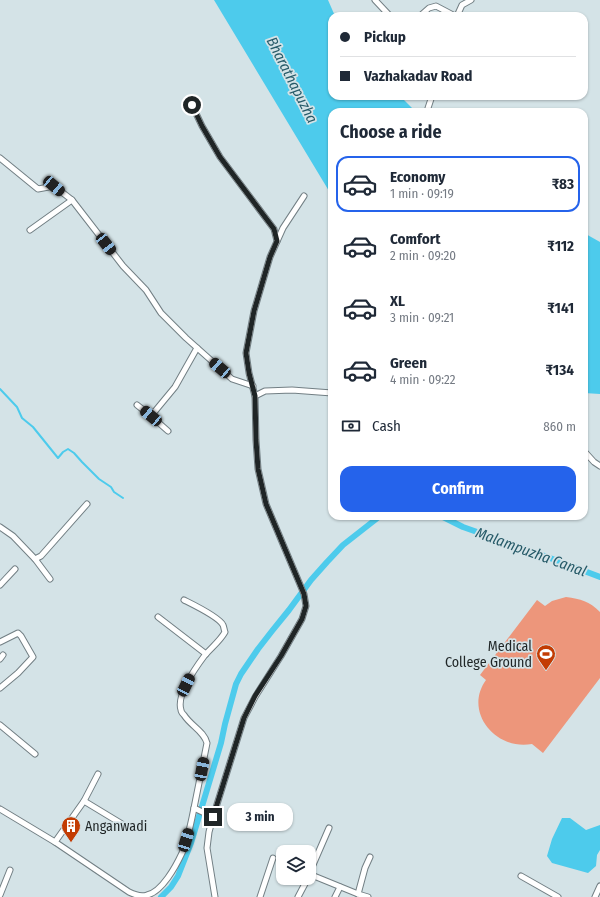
<!DOCTYPE html>
<html lang="en">
<head>
<meta charset="utf-8">
<style>
  :root { --surface:#fff; --page:#f6f6f7; --text:#1f2937; --muted:#747a83; --line:#e0e1e3; --accent:#2563eb }
  body { margin:0; font-family:"Fira Sans Condensed",sans-serif; background:var(--page); color:var(--text); height:100vh; display:flex; flex-direction:column; font-size:15px; white-space:nowrap }
  * { box-sizing:border-box; margin:0 }
  p { font-size:13px; color:var(--muted) }
  .icon { flex:none; width:22px; height:22px; fill:none; stroke:currentColor; stroke-width:2; stroke-linecap:round; stroke-linejoin:round }
  .map { position:relative; flex:1; overflow:hidden }
  .panel { position:absolute; left:328px; top:108px; width:260px; height:412px; display:flex; flex-direction:column; background:var(--surface); border-radius:12px; box-shadow:0 1px 3px #0004 }
  .panel>* { flex:none }
  .top-card { position:absolute; left:328px; top:12px; width:260px; height:88px; border-radius:12px; box-shadow:0 1px 3px #0004; display:grid; align-content:center; height:88px; padding:0 12px; background:var(--surface) }
  .buttons { position:absolute; left:276px; top:845px; display:grid; gap:8px }
  .buttons a { display:grid; place-items:center; width:40px; height:40px; border-radius:8px; background:var(--surface); box-shadow:0 1px 3px #0004; font-size:20px }
  .end { position:absolute; width:18px; height:18px; margin:-9px; border:5px solid #1f2526; background:#fff; box-shadow:0 0 0 2px #fff }
  .from { border-radius:50% }
  .bubble { position:absolute; height:28px; border-radius:12px; background:var(--surface); box-shadow:0 1px 3px #0004; font-size:13px; font-weight:700; line-height:28px; text-align:center }
  .car { position:absolute; width:12px; height:24px; margin:-12px -6px; border-radius:5px; box-shadow:0 0 3px 1px #0007; background:linear-gradient(#222 24%,#8ab4d8 0 40%,#222 0 76%,#8ab4d8 0 86%,#222 0) }
  .top-card b { display:flex; align-items:center; gap:14px; height:38px; font-size:15px }
  .top-card b+b { border-top:1px solid var(--line) }
  .top-card i { width:10px; height:10px; background:var(--text) }
  ul { padding:0; list-style:none }
  li { display:flex; align-items:center; gap:12px; height:56px; margin:0 8px 6px; padding:0 4px; border:2px solid transparent; border-radius:12px }
  li div { flex:1 }
  li b { display:block; font-size:15px }
  li em { font-style:normal; font-weight:700 }
  li.on { border-color:var(--accent) }
  li>.icon { width:36px; height:36px; stroke-width:1.5 }
  h2 { padding:0 12px; font-size:18px; line-height:48px }
  .pay { display:flex; align-items:center; gap:10px; height:44px; padding:0 12px; font-size:15px }
  .pay p { margin-inline-start:auto }
  .cta { display:flex; gap:8px; margin-top:auto; padding:8px 12px }
  .cta a { flex:1; height:46px; border-radius:12px; background:var(--accent); color:#fff; font-size:16px; font-weight:700; line-height:46px; text-align:center }
  .map>svg:first-child { display:block }
  .green { fill:#ed967b }
  .water { fill:#4dcbec }
  .lines { fill:none; stroke-linecap:round; stroke-linejoin:round }
  .stream { stroke:#4dcbec; stroke-width:2 }
  .canal { stroke:#4dcbec; stroke-width:6 }
  .street-casing { stroke:#727f84; stroke-width:7 }
  .street { stroke:#fff; stroke-width:5 }
  .route { stroke:#1f2526; stroke-width:5 }
  .labels { text-anchor:middle; stroke-width:3.5; stroke-linejoin:round; paint-order:stroke }
  .poi-label { font-size:14px; fill:#1f2526; stroke:#d4e3e7; text-anchor:end }
  .water-label { font-size:15px; font-style:italic; fill:#265a68; stroke:#d4e3e7 }
</style>
</head>
<body>
<div class="map">
<svg width="600" height="897" viewBox="0 0 600 897">
  <rect width="100%" height="100%" fill="#d4e3e7"/>
  <!-- green -->
  <path class="green" d="M566,597C581,599 589,601 600,612V678L543,753L532,744C496,751 463,712 486,680L480,675L537,600L545,606L552,601Z"/>
  <!-- water -->
  <g class="water">
    <polygon points="214,0 328,0 335,16 332,16 332,96 400,96 416,112 332,112 332,196"/>
    <polygon points="584,233 600,242 600,394 584,393"/>
    <polygon points="562,818 570,818 586,830 600,825 600,850 597,855 596,866 588,873 552,863 547,856 552,839"/>
  </g>
  <g class="lines">
    <!-- stream -->
    <polyline class="stream" points="0,389 17,407 22,418 33,427 58,458 63,452 68,449 74,453 82,462 99,479 111,487 114,492 123,498"/>
    <!-- canal -->
    <g class="canal">
      <polyline points="441,516 463,527 542,555 600,577"/>
      <polyline points="161,897 171,887 178,876 191,843 221,743 225,724 236,684 241,674 258,649 272,631 289,610 311,580 327,562 343,545 380,516"/>
    </g>
    <!-- street casing -->
    <g class="street-casing">
      <g id="street">
        <polyline points="375,0 390,16"/>
        <polyline points="420,16 429,8 436,6 455,16"/>
        <polyline points="457,16 462,5 471,0"/>
        <polyline points="192,105 202,126 220,157 274,229 277,241"/>
        <polyline points="428,108 432,96"/>
        <polyline points="0,158 38,189 54,186 72,200 123,266 146,290 161,313 186,338 232,379 253,386"/>
        <polyline points="304,196 283,228 270,257 254,311 246,353 249,373 255,396 265,391 292,390 332,393"/>
        <polyline points="30,230 72,200"/>
        <polyline points="137,405 151,416 175,387 197,348"/>
        <polyline points="151,416 168,431"/>
        <polyline points="584,451 594,462 600,466"/>
        <polyline points="0,527 13,536 35,559 50,579"/>
        <polyline points="35,559 41,556 87,504"/>
        <polyline points="0,585 15,569"/>
        <path d="M184,600C194,605 219,617 223,625C224,627 224,630 225,632C220,641 212,647 205,655C196,667 176,695 181,710C181,712 183,714 184,715C191,726 204,731 207,743L194,808"/>
        <polyline points="158,617 206,654"/>
        <polyline points="0,642 18,633 21,636 33,657 18,673 0,688"/>
        <polyline points="0,659 3,655"/>
        <polyline points="0,725 35,754"/>
        <polyline points="84,801 98,774"/>
        <path d="M0,809L55,842L129,892C135,895 141,897 147,895C162,892 176,866 182,853C188,839 191,823 194,808L213,817"/>
        <polyline points="55,842 84,801 122,824"/>
        <polyline points="309,874 329,828"/>
        <polyline points="309,875 309,874 358,894 368,897"/>
        <polyline points="521,876 558,897"/>
        <polyline points="358,894 365,868 370,857"/>
        <polyline points="0,895 10,870"/>
        <polyline points="215,897 207,848 209,832 213,817 244,718 255,697 281,656 302,619 306,606 304,594 266,504 258,469 256,440 255,396"/>
        <polyline points="260,897 273,858"/>
        <polyline points="298,897 308,878"/>
        <polyline points="335,897 340,887"/>
        <polyline points="595,897 600,886"/>
      </g>
    </g>
    <!-- street -->
    <use href="#street" class="street"/>
  </g>
  <g class="lines">
    <!-- route -->
    <polyline class="route" points="192,105 202,126 220,157 274,229 277,241 270,257 254,311 246,353 249,373 255,396 256,440 258,469 266,504 304,594 306,606 302,619 281,656 255,696 244,718 213,817"/>
  </g>
  <!-- icons -->
  <defs>
    <g id="stadium-pin" transform="scale(1)"><path d="M0 17L-7.5 6A9.5 9.5 0 1 1 7.5 6Z" fill="#c33c03" stroke="#d4e3e7"/><path d="M0-5a6.5 5 0 1 0 0 10a6.5 5 0 1 0 0-10ZM-3.5-1.8h7v3.6h-7Z" fill="#fff"/></g>
    <g id="building-pin" transform="scale(1)"><path d="M0 17L-7.5 6A9.5 9.5 0 1 1 7.5 6Z" fill="#c33c03" stroke="#d4e3e7"/><path d="M-4-6H4V6H1V3H-1V6H-4ZM-2.5-4.3h1.7v1.8h-1.7ZM.8-4.3h1.7v1.8H.8ZM-2.5-1h1.7V.8h-1.7ZM.8-1h1.7V.8H.8Z" fill="#fff"/></g>
  </defs>
  <g fill-rule="evenodd">
    <use href="#stadium-pin" x="546" y="654"/>
    <use href="#building-pin" x="71" y="826"/>
  </g>
  <g class="labels">
    <!-- poi labels -->
    <g class="poi-label">
      <text x="532" y="651">Medical<tspan x="532" dy="16">College Ground</tspan></text>
      <text x="85" y="831" text-anchor="start">Anganwadi</text>
    </g>
    <!-- water labels -->
    <g class="water-label">
      <text transform="translate(292 80) rotate(63)" y="5">Bharathapuzha</text>
      <text transform="translate(531 552) rotate(20)" y="5">Malampuzha Canal</text>
    </g>
  </g>
</svg>
<div class="buttons">
<a><svg class="icon" aria-label="layers" viewBox="0 0 24 24"><path d="M12 4l9 5-9 5-9-5zM3 14l9 5 9-5"/></svg></a>
</div>
<i class="end from" style="left:192px;top:105px"></i>
<i class="end" style="left:213px;top:817px"></i>
<div class="bubble" style="left:227px;top:803px;width:66px">3 min</div>
<i class="car" style="left:54px;top:186px;rotate:130deg"></i>
<i class="car" style="left:106px;top:244px;rotate:142deg"></i>
<i class="car" style="left:220px;top:368px;rotate:311deg"></i>
<i class="car" style="left:151px;top:416px;rotate:310deg"></i>
<i class="car" style="left:186px;top:685px;rotate:26deg"></i>
<i class="car" style="left:202px;top:769px;rotate:11deg"></i>
<i class="car" style="left:186px;top:840px;rotate:17deg"></i>
<div class="top-card">
<b><i class="from"></i>Pickup</b>
<b><i></i>Vazhakadav Road</b>
</div>
<section class="panel">
<h2>Choose a ride</h2>
<ul>
<li class="on"><svg class="icon" aria-label="car" viewBox="0 0 24 24"><path d="M5 17H2v-5l4-1 3-4h7l3 4 3 1v5h-3M9 17h6M6 11h13"/><circle cx="7" cy="17" r="2"/><circle cx="17" cy="17" r="2"/></svg><div><b>Economy</b><p>1 min · 09:19</p></div><em>₹83</em></li>
<li><svg class="icon" aria-label="car" viewBox="0 0 24 24"><path d="M5 17H2v-5l4-1 3-4h7l3 4 3 1v5h-3M9 17h6M6 11h13"/><circle cx="7" cy="17" r="2"/><circle cx="17" cy="17" r="2"/></svg><div><b>Comfort</b><p>2 min · 09:20</p></div><em>₹112</em></li>
<li><svg class="icon" aria-label="car" viewBox="0 0 24 24"><path d="M5 17H2v-5l4-1 3-4h7l3 4 3 1v5h-3M9 17h6M6 11h13"/><circle cx="7" cy="17" r="2"/><circle cx="17" cy="17" r="2"/></svg><div><b>XL</b><p>3 min · 09:21</p></div><em>₹141</em></li>
<li><svg class="icon" aria-label="car" viewBox="0 0 24 24"><path d="M5 17H2v-5l4-1 3-4h7l3 4 3 1v5h-3M9 17h6M6 11h13"/><circle cx="7" cy="17" r="2"/><circle cx="17" cy="17" r="2"/></svg><div><b>Green</b><p>4 min · 09:22</p></div><em>₹134</em></li>
</ul>
<div class="pay"><svg class="icon" aria-label="cash" viewBox="0 0 24 24"><path d="M3 7h18v10H3z"/><circle cx="12" cy="12" r="2"/></svg>Cash<p>860 m</p></div>
<div class="cta"><a>Confirm</a></div>
</section>
</div>
</body>
</html>
